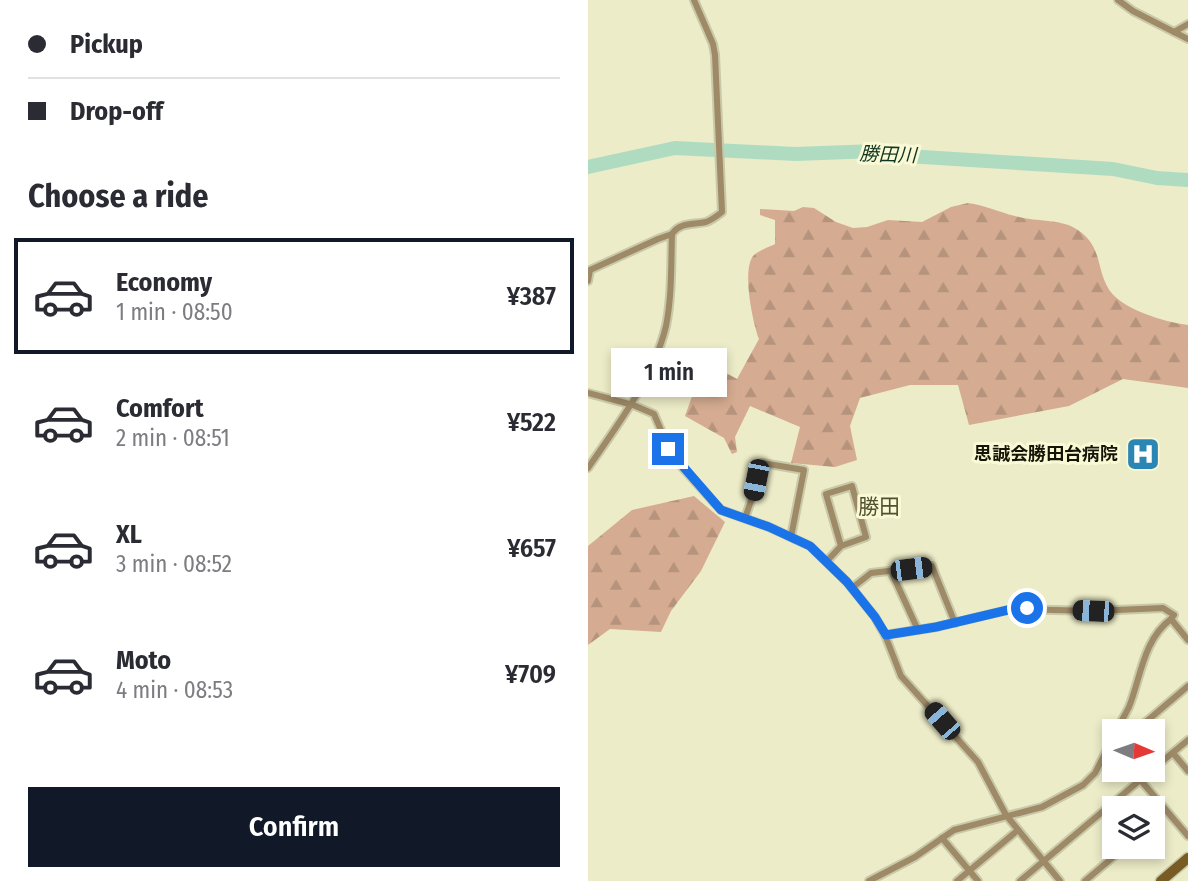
<!DOCTYPE html>
<html lang="en">
<head>
<meta charset="utf-8">
<style>
  :root { --surface:#fff; --page:#f7f7f7; --text:#2b2b33; --muted:#7c7c81; --line:#e1e1e2; --accent:#111827 }
  body { margin:0; font-family:"Fira Sans Condensed","Noto Sans JP",sans-serif; background:var(--page); color:var(--text); height:100vh; display:flex; flex-direction:column; font-size:26px; white-space:nowrap }
  * { box-sizing:border-box; margin:0 }
  p { font-size:23px; color:var(--muted) }
  .icon { flex:none; width:38px; height:38px; fill:none; stroke:currentColor; stroke-width:2; stroke-linecap:round; stroke-linejoin:round }
  .map { position:relative; flex:1; overflow:hidden }
  .details { display:flex; flex-direction:column; background:var(--surface); width:588px }
  .details>* { flex:none }
  .top-card { display:grid; align-content:center; height:154px; padding:0 28px; background:var(--surface) }
  .needle { width:46px; rotate:92deg }
  .controls { position:absolute; left:514px; top:719px; display:grid; gap:14px }
  .controls a { display:grid; place-items:center; width:63px; height:63px; border-radius:0px; background:var(--surface); box-shadow:0 4px 10px #0003; font-size:35px }
  .end { position:absolute; width:32px; height:32px; margin:-16px; border:9px solid #1a73e8; background:#fff; box-shadow:0 0 0 4px #fff }
  .from { border-radius:50% }
  .bubble { position:absolute; height:49px; border-radius:0px; background:var(--surface); box-shadow:0 4px 10px #0003; font-size:23px; font-weight:600; line-height:49px; text-align:center }
  .car { position:absolute; width:21px; height:42px; margin:-21px -10px; border-radius:9px; box-shadow:0 0 5px 2px #0007; background:linear-gradient(#222 24%,#8ab4d8 0 40%,#222 0 76%,#8ab4d8 0 86%,#222 0) }
  .top-card b { display:flex; align-items:center; gap:24px; height:66px; font-size:26px }
  .top-card b+b { border-top:2px solid var(--line) }
  .top-card i { width:18px; height:18px; background:var(--text) }
  ul { padding:0; list-style:none }
  li { display:flex; align-items:center; gap:21px; height:116px; margin:0 14px 10px; padding:0 14px; border:4px solid transparent; border-radius:0px }
  li div { flex:1 }
  li b { display:block; font-size:26px }
  li em { font-style:normal; font-weight:600 }
  li.selected { border-color:var(--accent) }
  li>.icon { width:63px; height:63px; stroke-width:1.5 }
  h2 { padding:0 28px; font-size:32px; line-height:84px }
  .action { display:flex; gap:14px; margin-top:auto; padding:14px 28px }
  .action a { flex:1; height:80px; border-radius:0px; background:var(--accent); color:#fff; font-size:28px; font-weight:600; line-height:80px; text-align:center }
  main { display:flex; flex:1; min-height:0 }
  .map>svg:first-child { display:block }
  .forest { fill:url(#forest-firs) }
  .lines { fill:none; stroke-linecap:round; stroke-linejoin:round }
  .river { stroke:#afdcc1; stroke-width:14 }
  .street-casing { stroke:#c9c9a9; stroke-width:10 }
  .secondary-casing { stroke:#c9c9a9; stroke-width:13 }
  .street { stroke:#9e8a67; stroke-width:6 }
  .secondary { stroke:#795c24; stroke-width:10 }
  .route { stroke:#1a73e8; stroke-width:9 }
  .labels { text-anchor:middle; stroke-width:6; stroke-linejoin:round; paint-order:stroke }
  .poi-label { font-size:18px; font-weight:bold; fill:#141407; stroke:#f9f9d5; text-anchor:end }
  .water-label { font-size:19px; font-style:italic; fill:#0f3421; stroke:#f9f9d5 }
  .quarter-label { font-size:21px; fill:#515031; stroke:#f9f9d5 }
</style>
</head>
<body>
<main>
<section class="details">
<div class="top-card">
<b><i class="from"></i>Pickup</b>
<b><i></i>Drop-off</b>
</div>
<h2>Choose a ride</h2>
<ul>
<li class="selected"><svg class="icon" aria-label="car" viewBox="0 0 24 24"><path d="M5 17H2v-5l4-1 3-4h7l3 4 3 1v5h-3M9 17h6M6 11h13"/><circle cx="7" cy="17" r="2"/><circle cx="17" cy="17" r="2"/></svg><div><b>Economy</b><p>1 min · 08:50</p></div><em>¥387</em></li>
<li><svg class="icon" aria-label="car" viewBox="0 0 24 24"><path d="M5 17H2v-5l4-1 3-4h7l3 4 3 1v5h-3M9 17h6M6 11h13"/><circle cx="7" cy="17" r="2"/><circle cx="17" cy="17" r="2"/></svg><div><b>Comfort</b><p>2 min · 08:51</p></div><em>¥522</em></li>
<li><svg class="icon" aria-label="car" viewBox="0 0 24 24"><path d="M5 17H2v-5l4-1 3-4h7l3 4 3 1v5h-3M9 17h6M6 11h13"/><circle cx="7" cy="17" r="2"/><circle cx="17" cy="17" r="2"/></svg><div><b>XL</b><p>3 min · 08:52</p></div><em>¥657</em></li>
<li><svg class="icon" aria-label="car" viewBox="0 0 24 24"><path d="M5 17H2v-5l4-1 3-4h7l3 4 3 1v5h-3M9 17h6M6 11h13"/><circle cx="7" cy="17" r="2"/><circle cx="17" cy="17" r="2"/></svg><div><b>Moto</b><p>4 min · 08:53</p></div><em>¥709</em></li>
</ul>
<div class="action"><a>Confirm</a></div>
</section>
<div class="map">
<svg width="600" height="881" viewBox="0 0 600 881">
  <defs>
    <pattern id="forest-firs" width="22" height="20" patternUnits="userSpaceOnUse" patternTransform="scale(1.75)"><rect width="22" height="20" fill="#d5ac91"/><path d="M5 1l3.5 6h-7zM16 11l3.5 6h-7z" fill="#b6937c"/></pattern>
  </defs>
  <rect width="100%" height="100%" fill="#ececc8"/>
  <!-- forest -->
  <g class="forest">
    <path d="M380,203C396,205 411,212 427,216C449,223 475,217 494,233C513,249 509,267 519,286C530,309 577,322 600,325V388L535,379L481,406L381,425L370,385H322L272,398L262,426L269,460L247,467L203,463L212,427L162,406L147,437L149,452L144,454L136,438L97,416L107,388L120,363L149,379L171,339C165,324 153,268 166,255C172,250 181,247 187,244V220L172,215V209L206,211L215,207L226,208L248,222L265,228L279,227L300,220L334,222L363,207Z"/>
    <polygon points="106,496 137,522 113,571 83,611 73,632 22,629 0,645 0,546 44,510"/>
  </g>
  <g class="lines">
    <!-- river -->
    <polyline class="river" points="0,167 87,148 207,154 288,151 319,156 525,169 569,178 600,180"/>
    <!-- street casing -->
    <g class="street-casing">
      <g id="street">
        <polyline points="530,0 545,11 600,39"/>
        <polyline points="586,32 600,24"/>
        <polyline points="0,281 2,270 70,239 84,234"/>
        <polyline points="0,393 45,405 66,414 84,456 133,510 181,527 222,546 259,582 287,617 297,635 313,676 390,762 418,815 472,881"/>
        <path d="M0,468C29,426 66,377 78,326C84,296 83,265 84,234C92,222 105,225 118,222C124,220 129,216 134,212L127,55L125,44L106,0"/>
        <polyline points="157,518 165,495 171,466 174,463 216,470 203,537"/>
        <polyline points="239,561 253,546 278,537 264,486 238,494 253,546"/>
        <polyline points="303,571 330,630"/>
        <polyline points="264,588 283,573 344,566 367,623"/>
        <polyline points="297,635 348,627 424,609 505,611 575,608 586,615 583,619 600,640"/>
        <path d="M528,732C532,723 537,715 541,707C553,677 555,640 583,619"/>
        <polyline points="546,732 600,686"/>
        <polyline points="526,748 527,748"/>
        <polyline points="585,753 600,771"/>
        <polyline points="565,769 600,740"/>
        <polyline points="544,770 600,836"/>
        <polyline points="354,838 390,881"/>
        <polyline points="281,881 327,857 366,830 454,807 495,785 507,773 527,734"/>
        <polyline points="369,881 430,830"/>
        <polyline points="432,881 564,770"/>
        <polyline points="497,881 537,847"/>
      </g>
    </g>
    <!-- secondary casing -->
    <g class="secondary-casing">
      <polyline id="secondary" points="573,881 600,858"/>
    </g>
    <!-- street -->
    <use href="#street" class="street"/>
    <!-- secondary -->
    <use href="#secondary" class="secondary"/>
  </g>
  <g class="lines">
    <!-- route -->
    <polyline class="route" points="80,449 133,510 181,527 222,546 259,582 287,617 298,635 348,627 424,609 439,608"/>
  </g>
  <!-- icons -->
  <defs>
    <g id="hospital-square" transform="scale(1.75)"><rect x="-9" y="-9" width="18" height="18" rx="4" fill="#2b86b3" stroke="#f9f9d5"/><path d="M-5-5h3v3.5h4V-5h3V5h-3V1.5h-4V5h-3Z" fill="#fff"/></g>
  </defs>
  <g fill-rule="evenodd">
    <use href="#hospital-square" x="555" y="454"/>
  </g>
  <g class="labels">
    <!-- poi labels -->
    <g class="poi-label">
      <text x="530" y="460">思誠会勝田台病院</text>
    </g>
    <!-- water labels -->
    <g class="water-label">
      <text transform="translate(300 154) rotate(2)" y="7">勝田川</text>
    </g>
    <!-- quarter labels -->
    <g class="quarter-label">
      <text x="291" y="514">勝田</text>
    </g>
  </g>
</svg>
<div class="controls">
<a><svg class="needle" viewBox="-14 -14 28 28"><path d="M0-13l5 13h-10z" fill="#e53935"/><path d="M0 13l5-13h-10z" fill="#7c7c81"/></svg></a>
<a><svg class="icon" aria-label="layers" viewBox="0 0 24 24"><path d="M12 4l9 5-9 5-9-5zM3 14l9 5 9-5"/></svg></a>
</div>
<i class="end from" style="left:439px;top:608px"></i>
<i class="end" style="left:80px;top:449px"></i>
<div class="bubble" style="left:23px;top:348px;width:116px">1 min</div>
<i class="car" style="left:168px;top:480px;rotate:191deg"></i>
<i class="car" style="left:323px;top:569px;rotate:83deg"></i>
<i class="car" style="left:505px;top:611px;rotate:272deg"></i>
<i class="car" style="left:354px;top:721px;rotate:319deg"></i>
</div>
</main>
</body>
</html>
